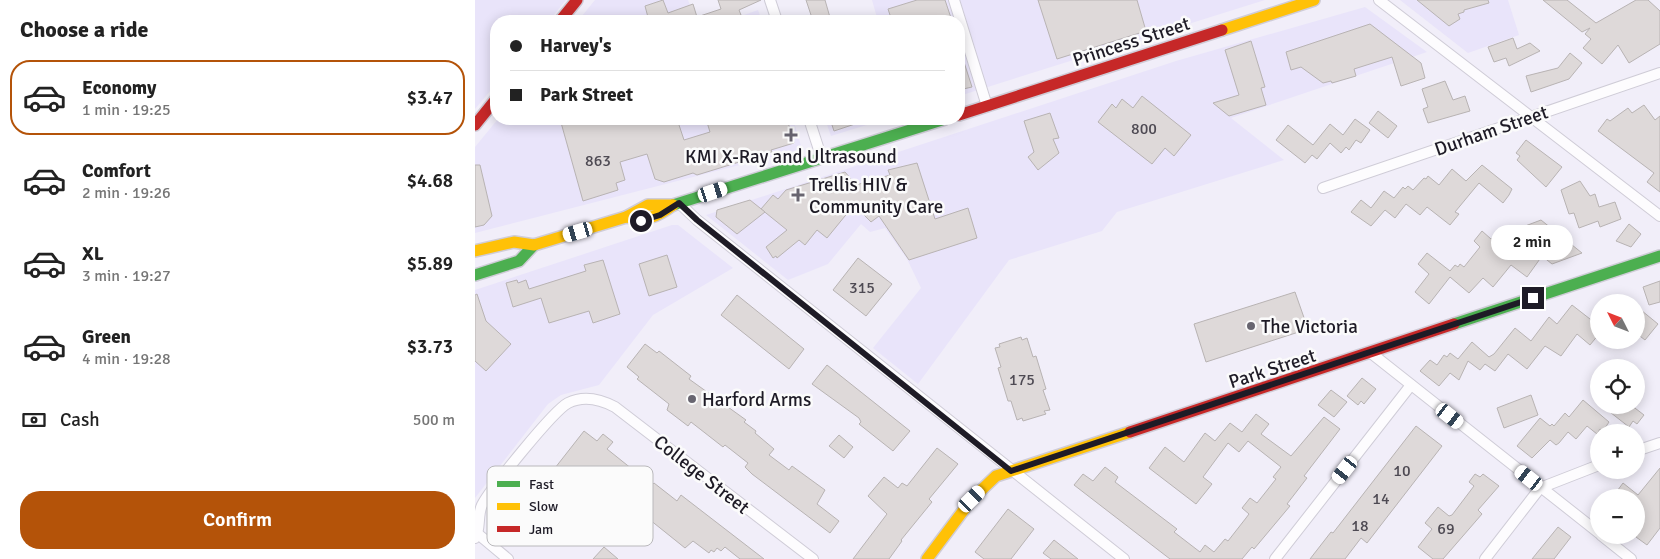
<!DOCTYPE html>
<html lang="en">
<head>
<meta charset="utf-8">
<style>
  :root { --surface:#fff; --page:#f2f2f2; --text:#222; --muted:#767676; --line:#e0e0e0; --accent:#b45309 }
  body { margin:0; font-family:Signika,sans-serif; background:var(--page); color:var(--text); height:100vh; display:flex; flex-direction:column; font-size:19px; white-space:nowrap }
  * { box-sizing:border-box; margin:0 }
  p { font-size:16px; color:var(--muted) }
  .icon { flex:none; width:28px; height:28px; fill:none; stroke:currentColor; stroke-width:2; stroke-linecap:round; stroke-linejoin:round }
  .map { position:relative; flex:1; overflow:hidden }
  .sheet { display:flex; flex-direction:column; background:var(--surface); width:475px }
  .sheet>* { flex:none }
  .top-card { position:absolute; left:15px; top:15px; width:475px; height:110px; border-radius:20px; box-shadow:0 2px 12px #0003; display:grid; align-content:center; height:110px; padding:0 20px; background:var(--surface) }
  .needle { width:32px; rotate:312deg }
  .fabs { position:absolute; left:1115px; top:294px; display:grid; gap:10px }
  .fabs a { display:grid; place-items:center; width:55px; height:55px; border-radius:50%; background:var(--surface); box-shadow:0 2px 12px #0003; font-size:25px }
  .end { position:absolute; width:22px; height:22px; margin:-11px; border:6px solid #1e1b26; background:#fff; box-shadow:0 0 0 2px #fff }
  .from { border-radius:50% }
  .bubble { position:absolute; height:35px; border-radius:18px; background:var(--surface); box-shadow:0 2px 12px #0003; font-size:16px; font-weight:600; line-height:35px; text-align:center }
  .car { position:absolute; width:15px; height:30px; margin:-15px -8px; border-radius:6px; box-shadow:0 0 4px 1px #0007; background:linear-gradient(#fff 24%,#345 0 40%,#fff 0 76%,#345 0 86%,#fff 0) }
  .top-card b { display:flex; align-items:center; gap:18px; height:48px; font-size:19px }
  .top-card b+b { border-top:1px solid var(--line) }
  .top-card i { width:12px; height:12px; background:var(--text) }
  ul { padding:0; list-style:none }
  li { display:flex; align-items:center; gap:15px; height:75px; margin:0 10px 8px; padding:0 10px; border:2px solid transparent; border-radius:20px }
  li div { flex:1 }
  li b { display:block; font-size:19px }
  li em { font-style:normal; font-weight:600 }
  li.selected { border-color:var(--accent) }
  li>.icon { width:45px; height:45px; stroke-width:1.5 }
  h2 { padding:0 20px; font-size:22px; line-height:60px }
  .pay { display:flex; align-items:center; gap:12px; height:55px; padding:0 20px; font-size:19px }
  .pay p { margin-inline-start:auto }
  .button { display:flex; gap:10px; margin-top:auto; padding:10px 20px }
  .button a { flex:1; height:58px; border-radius:20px; background:var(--accent); color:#fff; font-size:20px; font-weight:600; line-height:58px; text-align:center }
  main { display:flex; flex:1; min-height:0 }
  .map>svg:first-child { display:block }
  .built { fill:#e9e4fa }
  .building { fill:#ded9d9; stroke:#b8b3b3 }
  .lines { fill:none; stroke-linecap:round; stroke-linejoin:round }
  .street-casing { stroke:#cfccd7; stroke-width:12 }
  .fast-casing { stroke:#cfccd7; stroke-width:14 }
  .slow-casing { stroke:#cfccd7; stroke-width:14 }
  .jam-casing { stroke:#cfccd7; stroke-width:14 }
  .street { stroke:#fdfcfe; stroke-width:10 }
  .fast { stroke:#4caf50; stroke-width:11 }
  .slow { stroke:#ffc107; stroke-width:11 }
  .jam { stroke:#c62828; stroke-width:11 }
  .route { stroke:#1e1b26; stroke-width:6 }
  .poi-dot { fill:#686570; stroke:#fbfbfb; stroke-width:2 }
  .labels { text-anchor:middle; stroke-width:5; stroke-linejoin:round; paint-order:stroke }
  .number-label { font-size:16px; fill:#4e4a53 }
  .street-label { font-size:19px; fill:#1e1b26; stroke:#fbfbfb }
  .poi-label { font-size:19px; fill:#1e1b26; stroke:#fbfbfb; text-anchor:start }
  .key { fill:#fbfbfb; stroke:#b9b8bb; stroke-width:1 }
  .key-label { font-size:14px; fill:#1e1b26 }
</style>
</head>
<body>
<main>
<section class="sheet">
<h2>Choose a ride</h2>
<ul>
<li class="selected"><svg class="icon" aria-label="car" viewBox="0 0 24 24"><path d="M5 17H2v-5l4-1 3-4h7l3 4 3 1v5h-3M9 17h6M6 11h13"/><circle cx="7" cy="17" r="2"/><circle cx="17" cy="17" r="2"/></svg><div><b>Economy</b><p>1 min · 19:25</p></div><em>$3.47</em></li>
<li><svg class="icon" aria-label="car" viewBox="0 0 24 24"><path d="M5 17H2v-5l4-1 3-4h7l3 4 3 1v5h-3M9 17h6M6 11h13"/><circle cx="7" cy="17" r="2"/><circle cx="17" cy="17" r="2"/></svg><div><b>Comfort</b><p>2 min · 19:26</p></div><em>$4.68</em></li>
<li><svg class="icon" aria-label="car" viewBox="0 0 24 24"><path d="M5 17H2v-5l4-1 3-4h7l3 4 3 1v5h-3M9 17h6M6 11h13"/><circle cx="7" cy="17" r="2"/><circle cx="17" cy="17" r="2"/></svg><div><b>XL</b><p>3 min · 19:27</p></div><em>$5.89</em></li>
<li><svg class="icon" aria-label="car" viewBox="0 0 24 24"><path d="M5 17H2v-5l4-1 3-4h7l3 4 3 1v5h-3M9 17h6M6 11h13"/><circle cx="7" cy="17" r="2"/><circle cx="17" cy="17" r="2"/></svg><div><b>Green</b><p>4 min · 19:28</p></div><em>$3.73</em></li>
</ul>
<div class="pay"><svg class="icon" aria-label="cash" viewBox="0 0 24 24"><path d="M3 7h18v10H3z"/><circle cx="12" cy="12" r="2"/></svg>Cash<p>500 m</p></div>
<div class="button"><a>Confirm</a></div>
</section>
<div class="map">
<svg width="1185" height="559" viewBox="0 0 1185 559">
  <rect width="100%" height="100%" fill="#f1eef9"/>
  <!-- built -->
  <g class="built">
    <polygon points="0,0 91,0 74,21 21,21 21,84 0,109"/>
    <polygon points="120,0 213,0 221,21 103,21"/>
    <polygon points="397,0 790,0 484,96 484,21 403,21"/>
    <polygon points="925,0 1033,0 1044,35 993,53"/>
    <polygon points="890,7 952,52 756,118 809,160 642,212 627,231 534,260 443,384 398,348 446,288 432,259 410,228 395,232 386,224 353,264 313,280 231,215 701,61"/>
    <polygon points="283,10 287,21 252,21"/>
    <polygon points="23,119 318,119 327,149 0,233 0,147"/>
    <polygon points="350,119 411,119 356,136"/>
    <polygon points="197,225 203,225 258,268 178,315 124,385 86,395 73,404 0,498 0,290"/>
  </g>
  <!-- building -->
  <g class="building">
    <polygon points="188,0 193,13 218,4 222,17 246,9 243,0 286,0 264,10 266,15 248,21 174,21 170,6"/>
    <polygon points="331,0 350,0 356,21 338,21"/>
    <polygon points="442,0 470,0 477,21 417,21 413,9"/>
    <polygon points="563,0 662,0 671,31 582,59"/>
    <polygon points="942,0 1013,0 1014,3 989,10 989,12 983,14 985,19 974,26"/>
    <polygon points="1068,0 1092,0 1121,23 1161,0 1173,0 1185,11 1185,44 1154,63 1143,45 1127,64 1108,48 1116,39 1110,34 1115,28 1107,32"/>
    <polygon points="895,24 946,63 950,78 926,86 917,57 879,69 881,76 857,83 856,81 848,83 826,67 816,70 811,52"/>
    <polygon points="1038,38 1042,49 1055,43 1065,51 1034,66 1031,58 1019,62 1013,47"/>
    <polygon points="776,41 790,87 786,88 791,105 754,116 738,103 764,95 750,50"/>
    <polygon points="486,53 497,87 484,90 484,54"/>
    <polygon points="1095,53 1107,63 1094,79 1056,92 1051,76 1083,68"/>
    <polygon points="970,81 978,100 990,96 995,111 953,123 948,109 953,107 947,89"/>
    <polygon points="667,96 716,135 699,156 690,148 677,164 623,122 637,104 641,108 647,99 658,108"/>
    <polygon points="1169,105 1180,120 1185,116 1185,192 1172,182 1179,173 1123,131 1132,119 1135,121 1153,108 1157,113"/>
    <polygon points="903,111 922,126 913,138 894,123"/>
    <polygon points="575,113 584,138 578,139 584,153 563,170 553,157 559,152 549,121"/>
    <polygon points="85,119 202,119 209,140 235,132 231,119 312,119 319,143 296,150 297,152 222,175 218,173 189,182 180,179 172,154 145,162 150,180 141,183 143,190 108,201"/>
    <polygon points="355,119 389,119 389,121 359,131"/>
    <polygon points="880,119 895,130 886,143 881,140 874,150 871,147 866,153 855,143 842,159 837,155 830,163 801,140 813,125 838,145 855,124 868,135"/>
    <polygon points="1051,140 1087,167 1071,187 1042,160 1045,156 1041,153"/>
    <polygon points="442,163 460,219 493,208 502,238 434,260 404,216 396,222 379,205 352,238 342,230 330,245 324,240 302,258 301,256 298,258 291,247 312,230 286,209 298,195 303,199 311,190 370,172 381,185 415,175 413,170"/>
    <polygon points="0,165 5,165 17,216 9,225 0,227"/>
    <polygon points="1007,165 1037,189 1034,195 1028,203 1004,183 980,212 984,214 975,225 952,207 945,215 931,204 920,218 910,210 896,226 876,212 886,200 896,208 909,191 919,198 928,187 930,189 933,186 938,190 949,178 951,179 953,176 964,185 977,169 991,181"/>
    <polygon points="1105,181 1115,196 1120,194 1124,207 1140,202 1146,219 1125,227 1123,221 1104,228 1099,213 1094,214 1086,190"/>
    <polygon points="275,200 290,212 262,234 241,217 242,210"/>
    <polygon points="1066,220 1107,253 1077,264 1067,256 1052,277 1036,265 1018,287 1008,278 994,293 975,277 954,304 940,292 954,274 943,264 952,253 975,271 980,265 983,267 985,264 989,267 1005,247 999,241 1007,231 1016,239"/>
    <polygon points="1154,224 1166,234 1156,247 1141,241"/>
    <polygon points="192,255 202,287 174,296 164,264"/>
    <polygon points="383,258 417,284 391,316 358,290"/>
    <polygon points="128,260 145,314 118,323 114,311 74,323 66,298 38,307 31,283 42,280 43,283 51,280 54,289 111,271 109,265"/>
    <polygon points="1185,281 1185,302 1174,305 1168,287"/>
    <polygon points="820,292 833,329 731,362 719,324"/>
    <polygon points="2,294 11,321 36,344 11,371 0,361 0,295"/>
    <polygon points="262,295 329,349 314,369 246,315"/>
    <polygon points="1097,305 1124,326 1124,334 1115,345 1102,334 1086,356 1070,346 1052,369 1033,354 1020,371 1010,364 1005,370 993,361 984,380 975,373 964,386 945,371 955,360 962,365 969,355 972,357 975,353 983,359 997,342 1014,357 1019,354 1040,328 1056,341 1074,317 1082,324"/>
    <polygon points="1161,306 1183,324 1170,340 1161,333"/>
    <polygon points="546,337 547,340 552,338 558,357 561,356 571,389 568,390 575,410 569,411 571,414 548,421 547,418 542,420 536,401 533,401 523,368 526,367 520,348 525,347 524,344"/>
    <polygon points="170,344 182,353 184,351 216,376 214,379 271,420 269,422 281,431 280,433 299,449 294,455 314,470 317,466 350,490 342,504 364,521 355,533 277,474 270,467 273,463 250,445 248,447 216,422 213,426 192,410 194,404 162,379 164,377 152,367"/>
    <polygon points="352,365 435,431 418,451 384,424 386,422 384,418 337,384"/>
    <polygon points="887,378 901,389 889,404 886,401 883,405 872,396"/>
    <polygon points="856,390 872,402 859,417 843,405"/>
    <polygon points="1056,395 1063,415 1029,428 1022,408"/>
    <polygon points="1108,400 1134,422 1128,431 1125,429 1122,434 1112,426 1101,439 1093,432 1084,443 1081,445 1075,440 1057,458 1042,446 1065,418 1075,426 1077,424 1079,426 1090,413 1094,417"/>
    <polygon points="1126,405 1156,405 1169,415 1162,424 1158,421 1154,427"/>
    <polygon points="781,414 794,424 786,434 816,456 849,417 865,429 829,476 832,478 812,504 815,506 779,549 777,547 767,559 695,559 599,485 608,474 618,481 630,467 643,477 640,482 702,529 699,532 725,552 730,545 739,552 750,539 753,541 771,518 774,514 767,508 775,498 782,503 801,479 798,477 806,467 773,441 764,452 753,443 728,477 737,484 721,504 674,468 690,447 709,462 730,433 740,441 755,423 767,432"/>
    <polygon points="941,426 967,446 892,543 886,538 870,559 835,559 856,532 858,533"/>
    <polygon points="109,431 122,441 128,434 138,442 132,449 177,485 179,483 202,501 206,495 289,559 265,559 250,547 246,551 242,548 239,552 236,550 234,553 218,541 210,548 114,471 63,536 40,519"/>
    <polygon points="364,435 378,447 369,458 354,446"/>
    <polygon points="462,448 483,464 454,499 457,502 426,540 427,541 414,559 378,559 412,514 393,496 409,477 423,488 427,483 432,486"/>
    <polygon points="1185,468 1185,528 1172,545 1161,537 1161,522 1167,515 1161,511 1161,498 1137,498 1148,483 1163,495"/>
    <polygon points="1000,474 1005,477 1008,474 1024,486 1003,510 1007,514 968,559 958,559 943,547 957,529 950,523 963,507 974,516 977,515 999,486 994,482"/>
    <polygon points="533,509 559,529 536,559 509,559 500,552"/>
    <polygon points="1083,527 1096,537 1079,559 1057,559"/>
    <polygon points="579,540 603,559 576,559 568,553"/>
    <polygon points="129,547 143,559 118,559"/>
  </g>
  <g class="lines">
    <!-- street casing -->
    <g class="street-casing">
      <g id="street">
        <polyline points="295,0 302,21"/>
        <polyline points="479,0 512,106"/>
        <polyline points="904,0 1185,216"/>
        <polyline points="334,119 346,156"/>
        <polyline points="848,188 1185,73"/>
        <polyline points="204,203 222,220 649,559"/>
        <polyline points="896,353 1124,533"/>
        <polyline points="1161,451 1185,443"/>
        <polyline points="3,534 33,559"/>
        <polyline points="1126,535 1156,559"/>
        <path d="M0,538C6,529 2,515 7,505C16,488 78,411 93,403C109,395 125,399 140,407L338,559"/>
        <polyline points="800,559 936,385"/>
        <polyline points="1010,559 1065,488 1124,465"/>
      </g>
    </g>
    <!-- fast casing -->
    <g class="fast-casing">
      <g id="fast">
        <polyline points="198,205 470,119"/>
        <polyline points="0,275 44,261 59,245"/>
        <polyline points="979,324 1185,256"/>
      </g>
    </g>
    <!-- slow casing -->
    <g class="slow-casing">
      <g id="slow">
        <polyline points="747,30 839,0"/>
        <path d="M151,217C170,222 182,217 198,205"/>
        <polyline points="0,251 39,242 59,245 151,217 173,205 198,205"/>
        <polyline points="452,559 497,499 521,476 655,432"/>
      </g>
    </g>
    <!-- jam casing -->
    <g class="jam-casing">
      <g id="jam">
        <polyline points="85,21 102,0"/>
        <polyline points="484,115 747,30"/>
        <polyline points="0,125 21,99"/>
        <polyline points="655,432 979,324"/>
      </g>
    </g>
    <!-- street -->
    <use href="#street" class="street"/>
    <!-- fast -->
    <use href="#fast" class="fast"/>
    <!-- slow -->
    <use href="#slow" class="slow"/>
    <!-- jam -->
    <use href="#jam" class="jam"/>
  </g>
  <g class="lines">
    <!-- route -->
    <polyline class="route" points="166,221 185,215 204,203 222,220 536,471 1058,298"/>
  </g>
  <!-- markers -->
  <g class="poi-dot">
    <path d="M313.5 127.5h5v5h5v5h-5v5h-5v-5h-5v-5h5z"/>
    <path d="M320.5 187.5h5v5h5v5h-5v5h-5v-5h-5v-5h5z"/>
    <circle cx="776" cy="326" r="5"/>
    <circle cx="217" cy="399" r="5"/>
  </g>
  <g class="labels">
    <!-- number labels -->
    <g class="number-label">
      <text x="669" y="134">800</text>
      <text x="123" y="166">863</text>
      <text x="387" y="293">315</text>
      <text x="547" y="385">175</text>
      <text x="927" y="476">10</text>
      <text x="906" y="504">14</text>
      <text x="885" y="531">18</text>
      <text x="971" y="534">69</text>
    </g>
    <!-- street labels -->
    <g class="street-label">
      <text transform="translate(656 41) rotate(-18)" y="7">Princess Street</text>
      <text transform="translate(1016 130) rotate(-19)" y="7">Durham Street</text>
      <text transform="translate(797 368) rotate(-18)" y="7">Park Street</text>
      <text transform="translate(227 474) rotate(38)" y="7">College Street</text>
    </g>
    <!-- poi labels -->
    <g class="poi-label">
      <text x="316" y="163" text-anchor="middle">KMI X-Ray and Ultrasound</text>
      <text x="334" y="191">Trellis HIV &amp;<tspan x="334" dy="22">Community Care</tspan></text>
      <text x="786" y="333">The Victoria</text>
      <text x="227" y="406">Harford Arms</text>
    </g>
  </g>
  <!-- legend -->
  <rect x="12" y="466" width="166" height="80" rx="8" class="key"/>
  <rect x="22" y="481" width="23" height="6" fill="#4caf50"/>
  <rect x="22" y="503" width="23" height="7" fill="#ffc107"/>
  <rect x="22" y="526" width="23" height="6" fill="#c62828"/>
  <g class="key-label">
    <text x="54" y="489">Fast</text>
    <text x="54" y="511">Slow</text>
    <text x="54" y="534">Jam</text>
  </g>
</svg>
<div class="fabs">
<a><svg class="needle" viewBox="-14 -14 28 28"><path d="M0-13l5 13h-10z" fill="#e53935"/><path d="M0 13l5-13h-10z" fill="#767676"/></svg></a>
<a><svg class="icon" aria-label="locate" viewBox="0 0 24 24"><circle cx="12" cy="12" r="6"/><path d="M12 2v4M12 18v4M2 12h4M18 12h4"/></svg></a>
<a>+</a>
<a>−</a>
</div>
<i class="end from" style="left:166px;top:221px"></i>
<i class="end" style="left:1058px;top:298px"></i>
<div class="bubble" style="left:1016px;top:225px;width:82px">2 min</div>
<i class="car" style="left:238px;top:192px;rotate:72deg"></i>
<i class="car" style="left:103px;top:232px;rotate:254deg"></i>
<i class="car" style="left:975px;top:416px;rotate:128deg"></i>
<i class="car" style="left:870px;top:470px;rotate:218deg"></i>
<i class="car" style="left:1054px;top:478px;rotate:308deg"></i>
<i class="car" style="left:497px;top:499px;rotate:45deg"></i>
<div class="top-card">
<b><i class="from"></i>Harvey's</b>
<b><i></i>Park Street</b>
</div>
</div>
</main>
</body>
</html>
